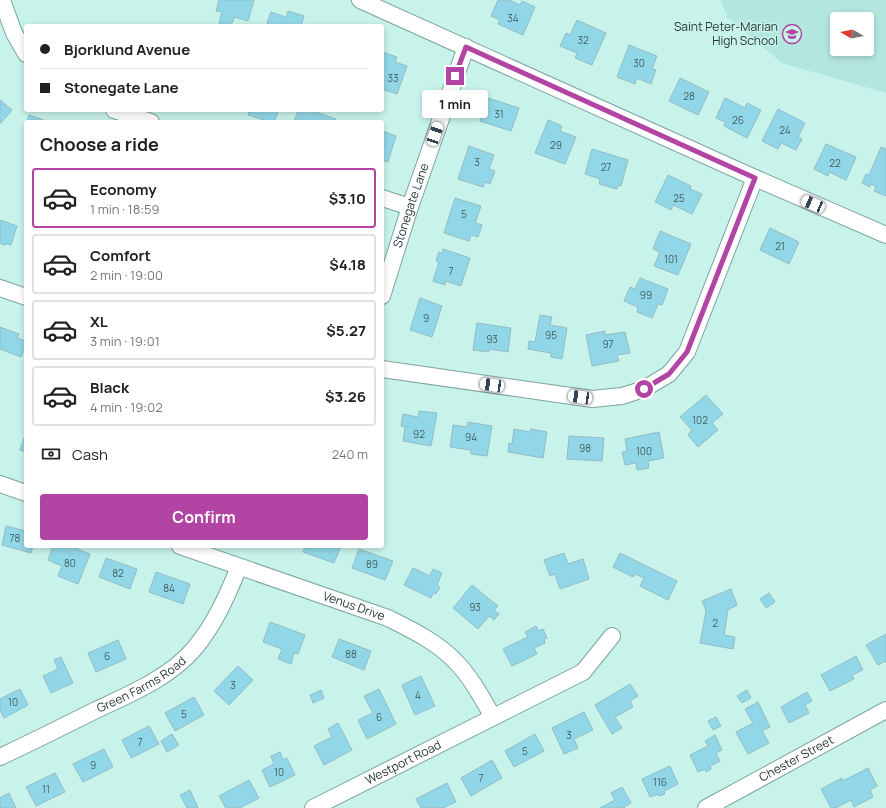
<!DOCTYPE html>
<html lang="en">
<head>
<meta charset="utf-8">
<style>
  :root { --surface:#fff; --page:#f6f6f6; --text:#222; --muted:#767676; --line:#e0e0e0; --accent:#b245a4 }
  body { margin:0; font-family:Manrope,sans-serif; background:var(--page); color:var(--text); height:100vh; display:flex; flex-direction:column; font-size:15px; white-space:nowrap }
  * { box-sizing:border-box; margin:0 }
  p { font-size:13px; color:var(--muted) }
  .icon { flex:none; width:22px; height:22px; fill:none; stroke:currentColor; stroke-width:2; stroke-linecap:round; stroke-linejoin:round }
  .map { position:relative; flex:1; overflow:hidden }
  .details { position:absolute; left:24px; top:120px; width:360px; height:428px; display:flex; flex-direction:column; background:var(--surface); border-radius:4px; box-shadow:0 2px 6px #0003 }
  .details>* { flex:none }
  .top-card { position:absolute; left:24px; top:24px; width:360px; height:88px; border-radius:4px; box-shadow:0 2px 6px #0003; display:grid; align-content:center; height:88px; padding:0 16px; background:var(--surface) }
  .needle { width:26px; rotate:280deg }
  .buttons { position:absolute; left:830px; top:12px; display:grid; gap:8px }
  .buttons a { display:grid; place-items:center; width:44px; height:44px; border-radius:4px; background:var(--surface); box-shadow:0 2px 6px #0003; font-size:20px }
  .end { position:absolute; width:18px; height:18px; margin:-9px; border:5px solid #b245a4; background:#fff; box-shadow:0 0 0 2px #fff }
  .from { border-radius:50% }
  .bubble { position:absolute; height:28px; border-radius:4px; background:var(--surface); box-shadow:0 2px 6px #0003; font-size:13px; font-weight:700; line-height:28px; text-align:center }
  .car { position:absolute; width:12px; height:24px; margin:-12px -6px; border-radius:5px; box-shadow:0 0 3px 1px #0007; background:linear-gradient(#fff 24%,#345 0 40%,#fff 0 76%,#345 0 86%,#fff 0) }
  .top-card b { display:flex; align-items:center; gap:14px; height:38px; font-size:15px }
  .top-card b+b { border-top:1px solid var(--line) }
  .top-card i { width:10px; height:10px; background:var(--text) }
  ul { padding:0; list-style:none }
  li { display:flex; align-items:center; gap:12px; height:60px; margin:0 8px 6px; padding:0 8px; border:2px solid var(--line); border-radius:4px }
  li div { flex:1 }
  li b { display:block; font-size:15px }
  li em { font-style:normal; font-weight:700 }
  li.selected { border-color:var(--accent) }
  li>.icon { width:36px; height:36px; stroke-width:1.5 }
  h2 { padding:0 16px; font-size:18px; line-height:48px }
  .pay { display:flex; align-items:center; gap:10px; height:44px; padding:0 16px; font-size:15px }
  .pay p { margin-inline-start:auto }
  .button { display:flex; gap:8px; margin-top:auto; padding:8px 16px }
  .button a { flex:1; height:46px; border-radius:4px; background:var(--accent); color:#fff; font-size:16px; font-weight:700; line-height:46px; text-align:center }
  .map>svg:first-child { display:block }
  .built { fill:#b3e6de; fill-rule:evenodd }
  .building { fill:#92d7e7; stroke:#93bcc5 }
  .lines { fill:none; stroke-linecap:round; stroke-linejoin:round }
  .minor-casing { stroke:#7ba49d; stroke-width:18 }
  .minor { stroke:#fff; stroke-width:16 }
  .route { stroke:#b245a4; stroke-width:5 }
  .labels { text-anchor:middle; stroke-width:3; stroke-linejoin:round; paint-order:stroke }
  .number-label { font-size:10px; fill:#426062 }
  .poi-label { font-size:12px; fill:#273835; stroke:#c8f3eb; text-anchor:end }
  .street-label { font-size:12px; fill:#273835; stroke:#c8f3eb }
</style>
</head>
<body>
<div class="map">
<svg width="886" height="808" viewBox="0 0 886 808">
  <rect width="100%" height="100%" fill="#c8f3eb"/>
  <!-- built -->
  <path class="built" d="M721,0H886V93L782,63L727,17ZM837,19H867V49H837Z"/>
  <!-- building -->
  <g class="building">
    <polygon points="219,0 254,0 248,21 234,17 231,26 219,23 222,12 216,11"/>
    <polygon points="498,0 509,0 520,5 522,1 535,7 523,35 498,24 500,20 491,16"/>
    <polygon points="288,11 304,16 301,26 271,26 272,25 267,23 271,12 286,17"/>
    <polygon points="577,20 606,33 592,65 575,58 577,53 560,46 566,33 570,35"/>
    <polygon points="629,45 657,56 652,69 656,70 651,84 637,78 635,84 617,77"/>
    <polygon points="382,52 397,57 395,62 407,66 397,94 382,89"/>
    <polygon points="680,78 709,92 698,115 669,101"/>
    <polygon points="488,98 519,108 511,131 480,121"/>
    <polygon points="725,98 745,108 747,103 761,110 747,138 724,126 725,122 716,118"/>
    <polygon points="0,100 12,110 1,123 0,123"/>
    <polygon points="778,109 805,123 798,137 802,139 796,150 781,143 778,149 762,141"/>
    <polygon points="243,110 279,110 274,122 270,122 248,115 249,112"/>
    <polygon points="298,110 310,110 336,119 335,122 294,122"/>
    <polygon points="29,115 49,122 27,122"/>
    <polygon points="548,120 562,126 560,131 576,137 565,164 535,153"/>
    <polygon points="382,131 396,136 388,162 382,160"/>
    <polygon points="826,144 856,157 846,180 829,172 828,176 814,169"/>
    <polygon points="469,146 494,155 489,169 495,171 490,184 485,182 483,187 458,179"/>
    <polygon points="881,147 886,149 886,196 874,191 876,187 871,184 870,187 862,183 866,174 869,175"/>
    <polygon points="592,149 628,160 621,186 618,185 617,189 599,184 600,179 585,174"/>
    <polygon points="668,175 691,186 690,189 702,194 692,214 673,205 671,210 655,202"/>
    <polygon points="455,198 481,206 475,223 482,225 478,237 471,235 469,241 444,233"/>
    <polygon points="0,220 17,226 11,245 7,244 3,245 0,243"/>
    <polygon points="770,228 799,242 789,264 760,250"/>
    <polygon points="660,231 691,244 678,275 654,266 660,252 653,249"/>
    <polygon points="443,249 470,258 461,286 446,281 445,285 433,281 439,262 436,261 439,252 442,253"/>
    <polygon points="640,278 668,289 662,305 658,304 652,318 637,312 638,307 624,301 630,287 635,289"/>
    <polygon points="420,298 442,306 432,337 410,330"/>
    <polygon points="540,315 552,317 550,325 567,328 562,359 551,357 551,353 528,349 529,341 535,342"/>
    <polygon points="477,323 511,328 508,352 489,349 489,352 473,350"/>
    <polygon points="0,327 19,334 17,338 26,341 26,345 21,357 0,349"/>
    <polygon points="605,331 605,335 625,332 630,353 617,355 619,361 592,366 586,335"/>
    <polygon points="706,395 723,414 712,423 718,430 698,447 688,435 692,430 680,417"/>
    <polygon points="419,411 437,413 431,446 403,441 405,427 401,426 403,414 418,417"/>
    <polygon points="468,422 492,426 487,456 471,454 471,450 450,447 453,425 467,427"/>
    <polygon points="514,429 530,432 531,429 547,432 543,458 508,452 509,443 512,444"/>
    <polygon points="26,432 26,452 20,450"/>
    <polygon points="659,432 664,458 648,461 649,468 637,470 636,463 625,465 622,452 627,451 625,439"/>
    <polygon points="569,436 604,438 602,461 567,459"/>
    <polygon points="6,526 26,531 26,546 33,546 31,553 2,545"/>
    <polygon points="53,546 70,546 90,554 78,584 58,576 62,566 48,560"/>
    <polygon points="305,546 341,546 334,563 303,552"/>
    <polygon points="359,549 393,561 385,580 352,568"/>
    <polygon points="564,553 568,564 583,559 589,579 560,589 555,574 550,576 544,560"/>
    <polygon points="620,553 677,581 668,600 640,586 644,578 635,574 633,577 613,567"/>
    <polygon points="106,558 137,569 130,589 99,577"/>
    <polygon points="413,568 430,576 433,569 442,573 437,585 440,587 436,594 433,593 431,598 404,585"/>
    <polygon points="156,572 190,584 183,604 149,592"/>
    <polygon points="472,585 498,606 494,610 499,614 494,620 489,616 478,629 453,608"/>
    <polygon points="731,589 737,605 728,610 724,635 735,637 733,649 700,643 706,611 702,601"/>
    <polygon points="769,593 775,602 766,608 760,599"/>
    <polygon points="270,622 305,635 298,654 294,653 291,664 278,659 282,649 263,642"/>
    <polygon points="536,626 538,631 543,629 547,638 544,639 545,643 534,648 537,654 512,666 503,649 528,637 525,632"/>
    <polygon points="886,634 886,663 885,661 878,665 866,645"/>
    <polygon points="339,639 371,651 364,670 332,657"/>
    <polygon points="118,640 126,659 96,672 88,653"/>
    <polygon points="856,656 863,670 852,675 854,679 830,691 821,675"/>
    <polygon points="61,657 73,683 51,693 43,676 58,669 54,660"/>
    <polygon points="238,666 253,680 229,705 214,691"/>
    <polygon points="421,676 435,706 415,715 402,685"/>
    <polygon points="630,684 638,696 630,701 633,707 615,717 622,728 612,734 595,705"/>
    <polygon points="20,689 28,705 4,718 0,710 0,699"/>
    <polygon points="379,689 396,724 367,739 358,720 373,713 364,696"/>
    <polygon points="321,690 324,698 313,703 310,695"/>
    <polygon points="747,690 751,698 742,703 737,696"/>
    <polygon points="807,692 812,701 805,705 809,713 789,723 781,707"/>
    <polygon points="194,697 204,715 175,731 165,713"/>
    <polygon points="758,702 770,727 762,731 769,743 748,754 736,732 753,723 745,709"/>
    <polygon points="584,712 593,730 574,739 578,748 564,754 552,728"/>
    <polygon points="716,717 721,726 713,730 708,721"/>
    <polygon points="338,723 352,750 324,765 314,746 332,737 328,729"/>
    <polygon points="149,726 159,744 131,758 122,740"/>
    <polygon points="172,734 179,745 167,752 161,741"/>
    <polygon points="535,734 544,751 514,767 505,751"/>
    <polygon points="715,735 722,750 716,753 720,761 710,766 711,769 706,772 705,769 698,772 690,755 708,746 705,741"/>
    <polygon points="104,749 113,767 83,782 73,764"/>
    <polygon points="280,752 283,760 287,758 295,775 270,787 262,770 274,764 271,756"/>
    <polygon points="492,760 502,778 471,796 461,778"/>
    <polygon points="670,766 678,784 664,791 665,794 659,796 658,794 650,797 642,779"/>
    <polygon points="868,768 877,786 870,790 873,797 854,807 851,800 836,808 831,808 821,789 842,778 843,781"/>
    <polygon points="55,773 65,792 36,806 26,787"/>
    <polygon points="249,780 259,798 240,808 226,808 219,796"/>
    <polygon points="447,783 456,802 443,808 421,808 416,799"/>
    <polygon points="622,787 631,803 624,807 625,808 600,808 615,800 611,793"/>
    <polygon points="190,790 198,808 187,808 180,795"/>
    <polygon points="9,793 16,808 0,808 0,798"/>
  </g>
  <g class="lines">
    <!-- minor casing -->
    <g class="minor-casing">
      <g id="minor">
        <polyline points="2,0 14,33 26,54"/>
        <polyline points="360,0 755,178 886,235"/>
        <polyline points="114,110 151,122"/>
        <polyline points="382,198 410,207"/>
        <polyline points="0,288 26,297"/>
        <path id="s1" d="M382,296L410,207L466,47"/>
        <polyline points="382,369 592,399 622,396 644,389 669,374 687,352 755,178"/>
        <polyline points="0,484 26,493"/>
        <path id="s2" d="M180,546L388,618C412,630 437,642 455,661C471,677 482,698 493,717"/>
        <path id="s3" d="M0,757C32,742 64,726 96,710C130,694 169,678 194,649C215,624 227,596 239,567"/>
        <path id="s4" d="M313,808L583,672L612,636"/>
        <path id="s5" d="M706,808L886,710"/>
      </g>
    </g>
    <!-- minor -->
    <use href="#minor" class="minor"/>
  </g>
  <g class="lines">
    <!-- route -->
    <polyline class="route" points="455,76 466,47 755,178 687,352 669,374 644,389"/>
  </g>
  <!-- icons -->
  <defs>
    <g id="school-ring" transform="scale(1)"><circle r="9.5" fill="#c8f3eb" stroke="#b245a4" stroke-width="1.5"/><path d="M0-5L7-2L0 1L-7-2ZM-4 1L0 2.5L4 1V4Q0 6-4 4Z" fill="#b245a4"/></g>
  </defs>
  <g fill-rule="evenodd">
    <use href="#school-ring" x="792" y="34"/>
  </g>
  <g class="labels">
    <!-- number labels -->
    <g class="number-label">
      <text x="513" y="22">34</text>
      <text x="583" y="44">32</text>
      <text x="639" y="67">30</text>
      <text x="393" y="82">33</text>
      <text x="689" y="100">28</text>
      <text x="499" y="118">31</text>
      <text x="738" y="124">26</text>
      <text x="785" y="134">24</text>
      <text x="556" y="149">29</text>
      <text x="477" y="166">3</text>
      <text x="835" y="167">22</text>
      <text x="606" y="171">27</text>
      <text x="679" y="202">25</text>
      <text x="464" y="218">5</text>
      <text x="780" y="250">21</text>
      <text x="671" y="263">101</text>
      <text x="451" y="275">7</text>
      <text x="646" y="299">99</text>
      <text x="426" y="322">9</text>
      <text x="551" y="339">95</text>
      <text x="492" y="343">93</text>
      <text x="608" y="348">97</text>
      <text x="700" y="424">102</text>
      <text x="419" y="438">92</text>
      <text x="471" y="441">94</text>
      <text x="585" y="452">98</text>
      <text x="644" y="455">100</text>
      <text x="15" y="542">78</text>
      <text x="70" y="567">80</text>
      <text x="372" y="568">89</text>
      <text x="118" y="577">82</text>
      <text x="169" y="592">84</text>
      <text x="475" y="611">93</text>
      <text x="715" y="627">2</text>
      <text x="351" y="658">88</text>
      <text x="107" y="660">6</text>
      <text x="233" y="689">3</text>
      <text x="418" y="699">4</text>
      <text x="13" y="706">10</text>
      <text x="184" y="718">5</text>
      <text x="379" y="721">6</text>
      <text x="569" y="739">3</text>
      <text x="140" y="746">7</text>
      <text x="525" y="755">5</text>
      <text x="93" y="769">9</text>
      <text x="279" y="776">10</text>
      <text x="481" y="782">7</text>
      <text x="660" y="786">116</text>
      <text x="46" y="793">11</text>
    </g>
    <!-- poi labels -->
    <g class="poi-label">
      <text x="778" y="31">Saint Peter-Marian<tspan x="778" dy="14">High School</tspan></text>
    </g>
    <!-- street labels -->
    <g class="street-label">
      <text dy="4" stroke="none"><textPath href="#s1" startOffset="95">Stonegate Lane</textPath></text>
      <text dy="4" stroke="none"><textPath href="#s2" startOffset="184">Venus Drive</textPath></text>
      <text dy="4" stroke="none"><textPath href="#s3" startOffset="159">Green Farms Road</textPath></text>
      <text dy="4" stroke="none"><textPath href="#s5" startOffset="103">Chester Street</textPath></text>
      <text dy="4" stroke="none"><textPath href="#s4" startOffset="101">Westport Road</textPath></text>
    </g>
  </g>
</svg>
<div class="buttons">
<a><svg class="needle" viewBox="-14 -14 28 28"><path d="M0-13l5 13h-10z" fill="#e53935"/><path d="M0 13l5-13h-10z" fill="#767676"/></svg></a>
</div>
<i class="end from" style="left:644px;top:389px"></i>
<i class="end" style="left:455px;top:76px"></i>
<div class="bubble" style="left:422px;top:90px;width:66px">1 min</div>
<i class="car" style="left:435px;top:134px;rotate:19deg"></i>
<i class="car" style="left:813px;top:204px;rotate:293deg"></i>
<i class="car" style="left:492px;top:385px;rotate:278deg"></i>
<i class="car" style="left:580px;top:397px;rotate:278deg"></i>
<div class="top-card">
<b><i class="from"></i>Bjorklund Avenue</b>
<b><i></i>Stonegate Lane</b>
</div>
<section class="details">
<h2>Choose a ride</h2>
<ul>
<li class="selected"><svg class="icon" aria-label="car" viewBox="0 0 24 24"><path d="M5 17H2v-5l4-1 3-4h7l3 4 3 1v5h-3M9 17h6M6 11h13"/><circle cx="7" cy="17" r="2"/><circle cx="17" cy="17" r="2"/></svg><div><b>Economy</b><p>1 min · 18:59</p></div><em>$3.10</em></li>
<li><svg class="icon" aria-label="car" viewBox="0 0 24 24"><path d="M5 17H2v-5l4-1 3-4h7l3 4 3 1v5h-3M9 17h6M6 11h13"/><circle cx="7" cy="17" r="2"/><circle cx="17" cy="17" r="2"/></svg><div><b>Comfort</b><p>2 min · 19:00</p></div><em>$4.18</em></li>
<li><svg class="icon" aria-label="car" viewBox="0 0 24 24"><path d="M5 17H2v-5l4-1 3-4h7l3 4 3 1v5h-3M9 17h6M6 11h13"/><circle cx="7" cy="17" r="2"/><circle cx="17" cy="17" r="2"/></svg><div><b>XL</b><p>3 min · 19:01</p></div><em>$5.27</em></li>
<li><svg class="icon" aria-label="car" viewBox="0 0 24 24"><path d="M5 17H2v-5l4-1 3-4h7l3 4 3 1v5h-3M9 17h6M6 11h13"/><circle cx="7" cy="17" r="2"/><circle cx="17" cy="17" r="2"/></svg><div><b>Black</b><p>4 min · 19:02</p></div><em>$3.26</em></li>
</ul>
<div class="pay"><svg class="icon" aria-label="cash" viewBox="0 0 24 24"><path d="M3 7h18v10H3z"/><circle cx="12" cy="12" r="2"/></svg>Cash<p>240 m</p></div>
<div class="button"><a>Confirm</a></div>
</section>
</div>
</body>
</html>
